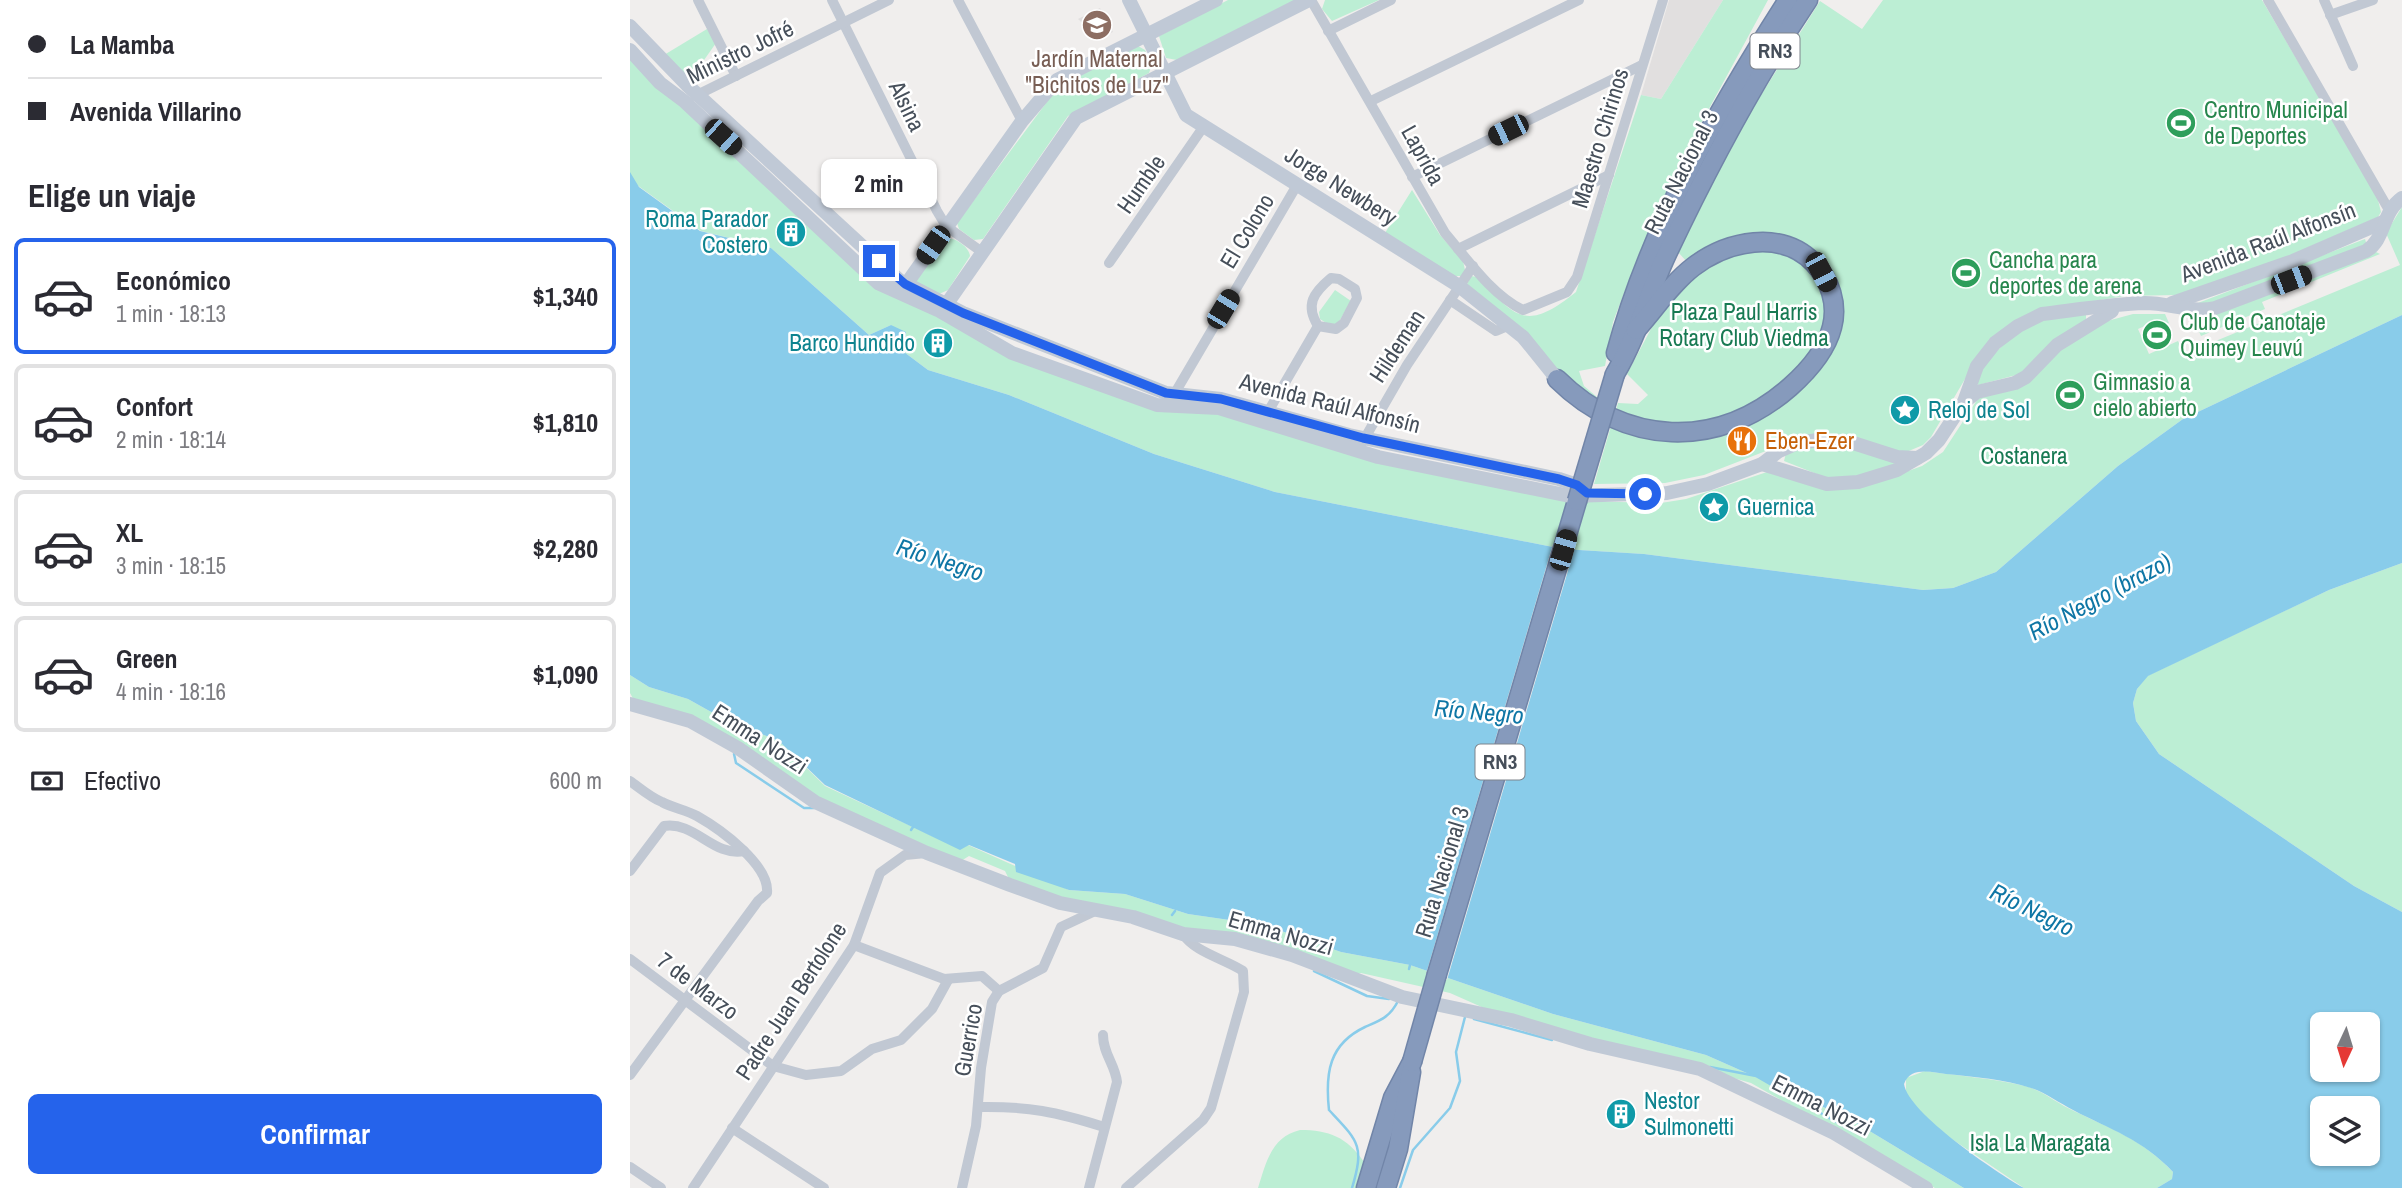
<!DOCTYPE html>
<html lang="es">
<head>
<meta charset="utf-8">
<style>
  :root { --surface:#fff; --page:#f2f2f3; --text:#2b2b33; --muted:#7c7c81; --line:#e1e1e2; --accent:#2563eb }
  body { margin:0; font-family:"Archivo Narrow",sans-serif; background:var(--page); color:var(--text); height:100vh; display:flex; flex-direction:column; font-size:26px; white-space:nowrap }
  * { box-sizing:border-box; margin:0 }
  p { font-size:23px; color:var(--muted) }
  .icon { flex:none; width:38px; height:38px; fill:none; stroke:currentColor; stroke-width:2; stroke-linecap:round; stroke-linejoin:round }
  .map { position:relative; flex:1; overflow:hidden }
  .drawer { display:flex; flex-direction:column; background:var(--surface); width:630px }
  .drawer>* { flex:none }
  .hud { display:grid; align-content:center; height:154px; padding:0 28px; background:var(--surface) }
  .needle { width:46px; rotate:184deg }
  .buttons { position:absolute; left:1680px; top:1012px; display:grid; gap:14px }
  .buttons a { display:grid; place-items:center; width:70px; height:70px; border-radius:10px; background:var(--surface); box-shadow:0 2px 5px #0004; font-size:35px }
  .end { position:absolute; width:32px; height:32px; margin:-16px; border:9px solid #2563eb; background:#fff; box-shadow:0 0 0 4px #fff }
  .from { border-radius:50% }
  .bubble { position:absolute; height:49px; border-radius:10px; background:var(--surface); box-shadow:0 2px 5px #0004; font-size:23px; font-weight:700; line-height:49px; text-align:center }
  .car { position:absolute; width:21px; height:42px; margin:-21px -10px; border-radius:9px; box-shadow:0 0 5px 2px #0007; background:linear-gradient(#222 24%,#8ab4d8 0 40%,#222 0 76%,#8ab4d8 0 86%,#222 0) }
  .hud b { display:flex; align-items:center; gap:24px; height:66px; font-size:26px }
  .hud b+b { border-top:2px solid var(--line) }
  .hud i { width:18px; height:18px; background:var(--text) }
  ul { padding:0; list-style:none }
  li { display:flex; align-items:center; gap:21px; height:116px; margin:0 14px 10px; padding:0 14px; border:4px solid var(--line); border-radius:10px }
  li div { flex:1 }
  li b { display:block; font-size:26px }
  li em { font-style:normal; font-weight:700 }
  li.current { border-color:var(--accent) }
  li>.icon { width:63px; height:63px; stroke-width:1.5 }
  h2 { padding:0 28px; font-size:32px; line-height:84px }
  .pay { display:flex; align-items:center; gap:18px; height:77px; padding:0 28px; font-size:26px }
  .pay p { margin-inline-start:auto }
  .button { display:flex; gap:14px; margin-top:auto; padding:14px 28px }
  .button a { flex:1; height:80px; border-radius:10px; background:var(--accent); color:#fff; font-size:28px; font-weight:700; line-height:80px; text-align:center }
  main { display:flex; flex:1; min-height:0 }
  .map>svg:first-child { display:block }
  .education { fill:#e1dfdf }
  .green { fill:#bceed4 }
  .water { fill:#89ccea; fill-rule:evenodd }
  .pier { fill:#f0eeed }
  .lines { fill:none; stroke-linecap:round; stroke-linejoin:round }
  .stream { stroke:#89ccea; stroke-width:2.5 }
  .highway-casing { stroke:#7185a8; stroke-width:21 }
  .street { stroke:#c1c8d3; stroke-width:10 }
  .secondary { stroke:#c0c9d6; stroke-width:14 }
  .highway { stroke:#869abc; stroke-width:18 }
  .highway-bridge-casing { stroke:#7185a8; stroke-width:21; stroke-linecap:butt }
  .highway-bridge { stroke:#869abc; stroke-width:18 }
  .route { stroke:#2563eb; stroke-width:9 }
  .labels { text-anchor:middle; stroke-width:5; stroke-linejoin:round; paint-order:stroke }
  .shield { fill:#fff; stroke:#7e848c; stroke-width:2 }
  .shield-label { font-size:21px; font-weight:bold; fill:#464f5a }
  .street-label { font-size:23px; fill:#464f5a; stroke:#fff }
  .education-label { font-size:23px; fill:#785e54; stroke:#fff }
  .leisure-label { font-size:23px; fill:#27864d; stroke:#fff; text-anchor:start }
  .culture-label { font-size:23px; fill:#0d838f; stroke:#fff; text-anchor:start }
  .park-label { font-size:23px; fill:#187a53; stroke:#fff }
  .food-label { font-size:23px; fill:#c56008; stroke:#fff; text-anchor:start }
  .water-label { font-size:24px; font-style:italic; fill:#0e76a5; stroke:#fff }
</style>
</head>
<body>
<main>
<section class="drawer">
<div class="hud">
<b><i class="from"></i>La Mamba</b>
<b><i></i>Avenida Villarino</b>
</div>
<h2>Elige un viaje</h2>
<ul>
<li class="current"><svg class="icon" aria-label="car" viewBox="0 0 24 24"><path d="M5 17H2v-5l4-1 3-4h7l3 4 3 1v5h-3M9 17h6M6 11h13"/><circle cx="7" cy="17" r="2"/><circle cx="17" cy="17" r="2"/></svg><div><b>Económico</b><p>1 min · 18:13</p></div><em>$1,340</em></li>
<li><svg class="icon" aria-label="car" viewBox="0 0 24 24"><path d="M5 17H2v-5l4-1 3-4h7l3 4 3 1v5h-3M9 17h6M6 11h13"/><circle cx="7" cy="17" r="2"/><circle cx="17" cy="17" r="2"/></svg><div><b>Confort</b><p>2 min · 18:14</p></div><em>$1,810</em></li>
<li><svg class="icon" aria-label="car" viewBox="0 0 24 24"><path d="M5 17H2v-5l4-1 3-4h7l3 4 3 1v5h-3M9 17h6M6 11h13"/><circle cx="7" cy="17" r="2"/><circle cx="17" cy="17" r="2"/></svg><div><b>XL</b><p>3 min · 18:15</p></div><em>$2,280</em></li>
<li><svg class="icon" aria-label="car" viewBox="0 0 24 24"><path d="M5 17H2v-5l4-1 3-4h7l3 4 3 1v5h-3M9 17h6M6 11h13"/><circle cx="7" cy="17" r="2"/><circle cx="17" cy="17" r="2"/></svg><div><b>Green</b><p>4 min · 18:16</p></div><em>$1,090</em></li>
</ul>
<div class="pay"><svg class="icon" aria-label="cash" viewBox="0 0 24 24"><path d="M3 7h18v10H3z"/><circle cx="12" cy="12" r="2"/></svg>Efectivo<p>600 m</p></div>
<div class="button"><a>Confirmar</a></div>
</section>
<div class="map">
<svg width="1772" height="1188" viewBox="0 0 1772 1188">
  <rect width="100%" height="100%" fill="#f0eeed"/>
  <!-- education -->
  <g class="education">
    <polygon points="1039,0 1093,0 1031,99 1011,95"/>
    <polygon points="470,8 483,32 469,38 448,19"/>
  </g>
  <!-- green -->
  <g class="green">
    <polygon points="598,0 666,0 547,60 536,58 529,36"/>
    <polygon points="695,0 749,0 702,21 692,9"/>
    <path d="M1093,0H1138L1069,127L1009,254L983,322L975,366L949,371L954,386L967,397L966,401L946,389L837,284L841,276L847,277C886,317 895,333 946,292L1011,95L1031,99Z"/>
    <polygon points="1253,0 1632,0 1747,196 1751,212 1748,217 1645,262 1547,295 1495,296 1422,308 1342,367 1301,437 1293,445 1274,453 1154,444 1074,475 1035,483 964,484 981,426 1020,437 1140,410 1209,311 1168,244 1057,262 1048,252 1101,143 1190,1 1232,29"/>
    <polygon points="77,29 86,43 60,80 34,55"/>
    <polygon points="508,46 515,50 522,64 519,73 438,116 353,239 344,240 329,229 327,223 428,87"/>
    <polygon points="0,57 245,286 524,410 589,413 947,501 1031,503 1056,499 1137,472 1177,484 1270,474 1292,466 1313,452 1347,400 1470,323 1503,314 1535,314 1539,323 1532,327 1528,320 1508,329 1519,354 1548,341 1554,354 1770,265 1756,233 1772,207 1772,315 1553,419 1488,466 1366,572 1323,588 1293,590 1014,554 933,549 645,492 524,454 379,395 298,370 274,352 261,325 239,335 141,248 71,231 0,180"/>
    <polygon points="782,190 810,235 833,261 835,270 833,276 824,276 755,233"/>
    <path d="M317,238C326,238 339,247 340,256L318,290L309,294L287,283L286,279Z"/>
    <polygon points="1735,239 1737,246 1583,305 1568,303"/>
    <polygon points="1115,248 1151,248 1188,276 1198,306 1191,342 1144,393 1088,420 1059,425 1025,424 986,410 988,403 1008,404 1018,395 997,374 1030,312 1066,272"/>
    <polygon points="1746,252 1750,254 1632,302 1635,309 1571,336 1562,315"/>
    <polygon points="705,290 721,301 707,325 701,326 690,319 689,312"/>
    <path d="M1456,315V320L1394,373L1348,385C1344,365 1393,325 1411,320C1426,316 1442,316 1456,315Z"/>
    <polygon points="1211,444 1267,463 1227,478 1202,480 1154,461 1156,453 1162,449"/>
    <polygon points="1772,563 1772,912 1724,886 1529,754 1506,721 1503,703 1507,689 1517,676 1699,590"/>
    <polygon points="0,675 19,687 58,699 92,718 149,741 195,786 330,849 338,845 439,890 495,894 558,914 634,925 711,952 780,965 923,1014 1076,1055 1218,1118 1334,1188 1305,1188 1121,1083 1016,1053 881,1020 820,993 731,973 720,976 431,899 380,881 375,871 339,856 331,861 188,798 108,743 5,702 0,693"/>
    <path d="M1295,1071C1328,1076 1362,1078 1395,1086C1411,1090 1424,1101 1438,1108C1478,1128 1511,1138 1543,1172L1542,1179L1527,1188H1394L1316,1135L1285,1107L1276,1094V1078Z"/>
    <path d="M670,1130C699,1130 717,1137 734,1162L726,1188H628C636,1163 641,1137 670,1130Z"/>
  </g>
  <!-- water -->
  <path class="water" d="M0,172L9,187L70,231L141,248L239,335L261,325L276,332L274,352L298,370L379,395L524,454L645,492L933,549L1014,554L1293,590L1323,588L1366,572L1488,466L1553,419L1772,315V563L1699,590L1518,676L1507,689L1503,703L1506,721L1529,754L1724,886L1772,912V1188H1527L1542,1179L1543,1172C1512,1139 1481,1130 1443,1110C1429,1103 1416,1093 1401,1088C1374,1079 1345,1077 1316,1074C1302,1072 1280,1066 1274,1084C1278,1113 1367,1173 1394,1188H1334L1218,1118L1076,1055L923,1014L780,965L711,952L634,925L558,914L495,894L439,890L386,872L385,864L339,845L330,850L195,785L149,741L92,718L58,699L19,687L0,675ZM1692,1024H1738V1069H1692ZM1692,1108H1738V1153H1692Z"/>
  <!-- pier -->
  <polygon class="pier" points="923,544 945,547 817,980 796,974"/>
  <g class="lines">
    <!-- stream -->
    <g class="stream">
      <polyline points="104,754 106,763 174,808 184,808"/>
      <polyline points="281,830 283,827"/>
      <polyline points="542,915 545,911"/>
      <polyline points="779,969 780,965"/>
      <polyline points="684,971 737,996 759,999"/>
      <polyline points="844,1019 922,1040"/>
      <polyline points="1080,1067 1126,1076 1222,1131"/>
      <path d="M722,1188C735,1145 728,1141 699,1110C695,1073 699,1044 735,1027C751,1020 760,1017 768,1001"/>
      <polyline points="770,1188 783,1150 820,1108 830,1081 826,1052 835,1017"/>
    </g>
    <!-- highway casing -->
    <g class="highway-casing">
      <g id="highway">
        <path d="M986,353C1020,227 1088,109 1158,0"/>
        <path d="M985,374C1007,337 1018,295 1036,256C1078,167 1123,82 1178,0"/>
        <path d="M927,379C995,446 1087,451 1160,387C1178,371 1196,351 1202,327C1208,304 1200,280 1184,263C1151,229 1097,241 1063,267C1041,284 1025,309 1006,330"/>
        <polyline points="807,974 947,501"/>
        <polyline points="736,1188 763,1098 782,1062"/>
        <polyline points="756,1188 768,1149 781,1072"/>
      </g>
    </g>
    <!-- street -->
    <g class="street">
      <polyline points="68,0 106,76"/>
      <polyline points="202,0 307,211 316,226 352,252"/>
      <polyline points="328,0 392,121"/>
      <path d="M681,0L815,233C837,259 862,295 893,310L937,292L947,277L1033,0"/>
      <polyline points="1638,0 1759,210"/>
      <polyline points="1694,0 1723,66"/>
      <polyline points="1700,15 1743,0"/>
      <polyline points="698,31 761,0"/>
      <polyline points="65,96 259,0"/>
      <polyline points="741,101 949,0"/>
      <polyline points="782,177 1012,65"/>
      <polyline points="828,249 979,175"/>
      <polyline points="479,263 574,126"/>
      <path d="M701,278L709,279L725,289L727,298L714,323L706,329L688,326C675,305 683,293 701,278Z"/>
      <polyline points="820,300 866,331 880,325"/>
      <polyline points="542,398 667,185"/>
      <polyline points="635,417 688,326"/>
      <polyline points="732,443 777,365 843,266"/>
      <path d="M0,781C10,788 20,797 32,802C43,808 56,810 67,816C90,829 140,865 137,893L128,901L0,1075"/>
      <path d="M0,871L34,826C65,821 83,857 114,851"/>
      <polyline points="224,945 314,979 352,976 369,991"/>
      <polyline points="0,959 143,1066 176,1075 211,1071 242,1049 271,1040 302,1009 318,980"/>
      <path d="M348,1107C398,1106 427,1112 474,1127"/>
      <polyline points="102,1128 194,1188"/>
      <polyline points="0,1167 31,1188"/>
      <polyline points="63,1188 224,945 250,873 275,855 296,853"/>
      <polyline points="332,1188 346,1126 351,1068 362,1002 369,991 413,968 431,927 465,911"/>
      <path d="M459,1188L487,1082C485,1064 473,1054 473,1035"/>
      <path d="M496,1188L573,1120L581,1108L614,992L613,971C595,959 564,952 553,934"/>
    </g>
    <!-- secondary -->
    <g class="secondary">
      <polyline points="499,0 556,115 829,286 893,337 927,379"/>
      <polyline points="0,26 57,85 269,280 333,313 536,393 591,399 719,435 929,479 947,485 957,493"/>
      <polyline points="0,50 30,83 54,101 248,283 308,310 382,353 527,405 589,408 748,457 940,496 1037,493 1078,484 1132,464 1149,451 1165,444 1187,440 1220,442 1267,457 1287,458"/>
      <polyline points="272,290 392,121 427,80 586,0"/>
      <polyline points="1542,303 1663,261 1753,222"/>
      <polyline points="309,309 316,305 446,118 679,0"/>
      <polyline points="1334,402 1347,392 1385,383 1396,377 1427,345 1482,311"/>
      <path d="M1132,464L1197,484L1228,482L1267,470L1296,453L1309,440L1334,402L1347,366L1365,343L1388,326L1412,314C1445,310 1481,304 1515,303C1539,303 1562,313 1585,308L1736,251C1756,239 1751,213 1772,198"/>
      <polyline points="0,704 60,721 108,748 185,802 297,853 380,885 430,903 503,917 553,934 605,939 662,955 772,997 881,1020 960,1044 1070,1069 1204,1133 1296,1188"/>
    </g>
    <!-- highway -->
    <use href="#highway" class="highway"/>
    <!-- highway-bridge casing -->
    <g class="highway-bridge-casing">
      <g id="highway-bridge">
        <polyline points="947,501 985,374"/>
        <polyline points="782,1062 807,974"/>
      </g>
    </g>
    <!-- highway-bridge -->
    <use href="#highway-bridge" class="highway-bridge"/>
  </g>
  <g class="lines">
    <!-- route -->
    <polyline class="route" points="249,261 275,284 333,313 536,393 591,399 733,438 929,479 947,485 957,493 1015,494"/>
  </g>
  <!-- icons -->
  <defs>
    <g id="school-disc" transform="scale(1.575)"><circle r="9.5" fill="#8d6e63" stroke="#fff"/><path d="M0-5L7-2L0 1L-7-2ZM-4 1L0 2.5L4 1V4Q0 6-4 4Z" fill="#fff"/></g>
    <g id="stadium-disc" transform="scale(1.575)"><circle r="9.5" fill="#2e9e5b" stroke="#fff"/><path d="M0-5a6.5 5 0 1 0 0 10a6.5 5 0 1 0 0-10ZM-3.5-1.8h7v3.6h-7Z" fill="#fff"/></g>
    <g id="building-disc" transform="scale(1.575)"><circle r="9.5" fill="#0f9aa8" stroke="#fff"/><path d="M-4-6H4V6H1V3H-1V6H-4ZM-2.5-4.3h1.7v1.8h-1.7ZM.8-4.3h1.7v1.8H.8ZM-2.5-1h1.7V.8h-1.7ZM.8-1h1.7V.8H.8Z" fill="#fff"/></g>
    <g id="sight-disc" transform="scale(1.575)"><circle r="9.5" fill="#0f9aa8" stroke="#fff"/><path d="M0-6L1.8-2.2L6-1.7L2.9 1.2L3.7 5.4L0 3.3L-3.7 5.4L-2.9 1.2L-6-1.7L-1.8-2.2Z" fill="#fff"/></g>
    <g id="restaurant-disc" transform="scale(1.575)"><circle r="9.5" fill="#e8710a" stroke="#fff"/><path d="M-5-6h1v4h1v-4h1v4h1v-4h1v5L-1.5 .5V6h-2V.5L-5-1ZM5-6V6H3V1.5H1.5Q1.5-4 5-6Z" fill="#fff"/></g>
  </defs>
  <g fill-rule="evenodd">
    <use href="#school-disc" x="467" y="25"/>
    <use href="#stadium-disc" x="1551" y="123"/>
    <use href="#building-disc" x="161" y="232"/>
    <use href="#stadium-disc" x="1336" y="273"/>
    <use href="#stadium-disc" x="1527" y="335"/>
    <use href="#building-disc" x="308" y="343"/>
    <use href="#stadium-disc" x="1440" y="395"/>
    <use href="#sight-disc" x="1275" y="410"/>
    <use href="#restaurant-disc" x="1112" y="441"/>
    <use href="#sight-disc" x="1084" y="507"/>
    <use href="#building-disc" x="991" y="1114"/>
  </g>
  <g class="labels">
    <!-- shield labels -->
    <g class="shield">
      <rect x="1120.5" y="33.5" width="49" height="35" rx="5"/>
      <rect x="845.5" y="744.5" width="49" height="35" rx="5"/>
    </g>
    <g class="shield-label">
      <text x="1145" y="58">RN3</text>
      <text x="870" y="769">RN3</text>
    </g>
    <!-- street labels -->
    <g class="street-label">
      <text transform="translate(110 52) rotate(-26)" y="8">Ministro Jofré</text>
      <text transform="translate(277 106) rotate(64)" y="8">Alsina</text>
      <text transform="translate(970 138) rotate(-73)" y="8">Maestro Chirinos</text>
      <text transform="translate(793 155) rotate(61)" y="8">Laprida</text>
      <text transform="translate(1051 172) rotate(-63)" y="8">Ruta Nacional 3</text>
      <text transform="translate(511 184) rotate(-55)" y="8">Humble</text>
      <text transform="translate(711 186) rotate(32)" y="8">Jorge Newbery</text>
      <text transform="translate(617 231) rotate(-59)" y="8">El Colono</text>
      <text transform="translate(1638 242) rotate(-21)" y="8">Avenida Raúl Alfonsín</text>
      <text transform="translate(767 346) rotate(-57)" y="8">Hildeman</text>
      <text transform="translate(700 403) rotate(14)" y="8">Avenida Raúl Alfonsín</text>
      <text transform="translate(130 739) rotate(33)" y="8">Emma Nozzi</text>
      <text transform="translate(812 872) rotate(-73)" y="8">Ruta Nacional 3</text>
      <text transform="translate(651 933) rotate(16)" y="8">Emma Nozzi</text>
      <text transform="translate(68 986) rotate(37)" y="8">7 de Marzo</text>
      <text transform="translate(161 1001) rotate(-57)" y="8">Padre Juan Bertolone</text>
      <text transform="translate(338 1040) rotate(-80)" y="8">Guerrico</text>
      <text transform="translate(1192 1105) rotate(27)" y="8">Emma Nozzi</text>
    </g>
    <!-- education labels -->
    <g class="education-label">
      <text x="467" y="67">Jardín Maternal<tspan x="467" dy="26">"Bichitos de Luz"</tspan></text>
    </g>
    <!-- leisure labels -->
    <g class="leisure-label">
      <text x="1574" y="118">Centro Municipal<tspan x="1574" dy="26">de Deportes</tspan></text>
      <text x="1359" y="268">Cancha para<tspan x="1359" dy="26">deportes de arena</tspan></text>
      <text x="1550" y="330">Club de Canotaje<tspan x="1550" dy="26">Quimey Leuvú</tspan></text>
      <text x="1463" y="390">Gimnasio a<tspan x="1463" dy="26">cielo abierto</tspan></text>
    </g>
    <!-- culture labels -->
    <g class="culture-label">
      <text x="138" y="227" text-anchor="end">Roma Parador<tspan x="138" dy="26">Costero</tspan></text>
      <text x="285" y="351" text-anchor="end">Barco Hundido</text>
      <text x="1298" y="418">Reloj de Sol</text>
      <text x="1107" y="515">Guernica</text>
      <text x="1014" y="1109">Nestor<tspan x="1014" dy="26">Sulmonetti</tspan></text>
    </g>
    <!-- park labels -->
    <g class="park-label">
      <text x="1114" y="320">Plaza Paul Harris<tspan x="1114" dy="26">Rotary Club Viedma</tspan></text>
      <text x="1394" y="464">Costanera</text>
      <text x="1410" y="1151">Isla La Maragata</text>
    </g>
    <!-- food labels -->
    <g class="food-label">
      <text x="1135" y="449">Eben-Ezer</text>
    </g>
    <!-- water labels -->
    <g class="water-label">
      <text transform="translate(310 560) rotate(18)" y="8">Río Negro</text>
      <text transform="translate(1470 597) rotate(-28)" y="8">Río Negro (brazo)</text>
      <text transform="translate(849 712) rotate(5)" y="8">Río Negro</text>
      <text transform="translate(1402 910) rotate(26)" y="8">Río Negro</text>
    </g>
  </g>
</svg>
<div class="buttons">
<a><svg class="needle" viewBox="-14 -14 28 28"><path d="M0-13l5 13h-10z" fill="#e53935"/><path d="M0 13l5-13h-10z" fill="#7c7c81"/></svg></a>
<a><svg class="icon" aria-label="layers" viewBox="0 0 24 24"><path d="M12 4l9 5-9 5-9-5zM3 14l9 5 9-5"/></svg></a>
</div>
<i class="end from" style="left:1015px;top:494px"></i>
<i class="end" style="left:249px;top:261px"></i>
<div class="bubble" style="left:191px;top:159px;width:116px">2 min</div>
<i class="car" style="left:878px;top:130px;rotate:244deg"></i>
<i class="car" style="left:93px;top:137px;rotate:132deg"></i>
<i class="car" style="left:303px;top:245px;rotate:215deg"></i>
<i class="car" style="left:1191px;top:272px;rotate:152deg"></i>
<i class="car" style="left:1661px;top:280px;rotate:69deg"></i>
<i class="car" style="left:593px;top:309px;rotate:31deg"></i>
<i class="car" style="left:933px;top:550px;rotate:16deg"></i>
</div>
</main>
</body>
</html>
